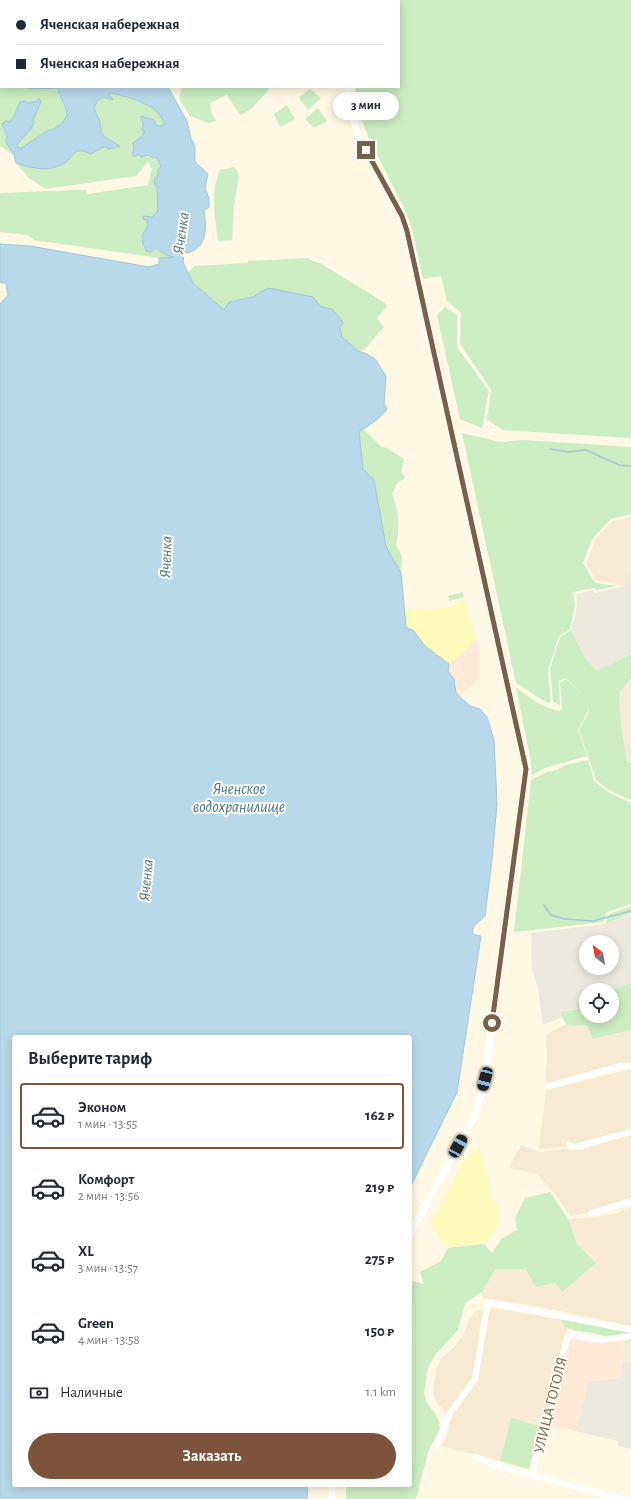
<!DOCTYPE html>
<html lang="ru">
<head>
<meta charset="utf-8">
<style>
  :root { --surface:#fff; --page:#f2f2f3; --text:#1f2937; --muted:#747a83; --line:#e0e1e3; --accent:#7d533c }
  body { margin:0; font-family:"Alegreya Sans",sans-serif; background:var(--page); color:var(--text); height:100vh; display:flex; flex-direction:column; font-size:15px; white-space:nowrap }
  * { box-sizing:border-box; margin:0 }
  p { font-size:13px; color:var(--muted) }
  .icon { flex:none; width:22px; height:22px; fill:none; stroke:currentColor; stroke-width:2; stroke-linecap:round; stroke-linejoin:round }
  .map { position:relative; flex:1; overflow:hidden }
  .side { position:absolute; left:12px; top:1035px; width:400px; height:452px; display:flex; flex-direction:column; background:var(--surface); border-radius:4px; box-shadow:0 2px 10px #0003 }
  .side>* { flex:none }
  .banner { position:absolute; left:0px; top:0px; width:400px; height:88px; box-shadow:0 2px 10px #0003; display:grid; align-content:center; height:88px; padding:0 16px; background:var(--surface) }
  .needle { width:26px; rotate:328deg }
  .fabs { position:absolute; left:579px; top:935px; display:grid; gap:8px }
  .fabs a { display:grid; place-items:center; width:40px; height:40px; border-radius:50%; background:var(--surface); box-shadow:0 2px 10px #0003; font-size:20px }
  .end { position:absolute; width:18px; height:18px; margin:-9px; border:5px solid #786148; background:#fff; box-shadow:0 0 0 2px #fff }
  .from { border-radius:50% }
  .bubble { position:absolute; height:28px; border-radius:14px; background:var(--surface); box-shadow:0 2px 10px #0003; font-size:13px; font-weight:600; line-height:28px; text-align:center }
  .car { position:absolute; width:12px; height:24px; margin:-12px -6px; border-radius:5px; box-shadow:0 0 3px 1px #0007; background:linear-gradient(#222 24%,#8ab4d8 0 40%,#222 0 76%,#8ab4d8 0 86%,#222 0) }
  .banner b { display:flex; align-items:center; gap:14px; height:38px; font-size:15px }
  .banner b+b { border-top:1px solid var(--line) }
  .banner i { width:10px; height:10px; background:var(--text) }
  ul { padding:0; list-style:none }
  li { display:flex; align-items:center; gap:12px; height:66px; margin:0 8px 6px; padding:0 8px; border:2px solid transparent; border-radius:4px }
  li div { flex:1 }
  li b { display:block; font-size:15px }
  li em { font-style:normal; font-weight:600 }
  li.selected { border-color:var(--accent) }
  li>.icon { width:36px; height:36px; stroke-width:1.5 }
  h2 { padding:0 16px; font-size:18px; line-height:48px }
  .pay { display:flex; align-items:center; gap:10px; height:44px; padding:0 16px; font-size:15px }
  .pay p { margin-inline-start:auto }
  .button { display:flex; gap:8px; margin-top:auto; padding:8px 16px }
  .button a { flex:1; height:46px; border-radius:24px; background:var(--accent); color:#fff; font-size:16px; font-weight:600; line-height:46px; text-align:center }
  .map>svg:first-child { display:block }
  .residential { fill:#f6ebd2 }
  .commercial { fill:#ffead8 }
  .industrial { fill:#ede8df; fill-rule:evenodd }
  .green { fill:#ccecc2 }
  .sand { fill:#fffbbd }
  .water { fill:#b8d9e9; stroke:#9dc7db }
  .lines { fill:none; stroke-linecap:round; stroke-linejoin:round }
  .stream { stroke:#9dc7db; stroke-width:1.5 }
  .minor { stroke:#fff; stroke-width:6 }
  .tertiary { stroke:#fff; stroke-width:7 }
  .route { stroke:#786148; stroke-width:5 }
  .labels { text-anchor:middle; stroke-width:4; stroke-linejoin:round; paint-order:stroke }
  .street-label { font-size:15px; fill:#786148; stroke:#fffbec }
  .water-label { font-size:16px; font-style:italic; fill:#427994; stroke:#fffbec }
</style>
</head>
<body>
<div class="map">
<svg width="631" height="1499" viewBox="0 0 631 1499">
  <rect width="100%" height="100%" fill="#fef8e5"/>
  <!-- residential -->
  <g class="residential">
    <polygon points="631,517 631,566 630,572 625,579 625,586 596,580 586,564 595,540 612,521"/>
    <polygon points="631,678 631,763 627,762 621,725 619,693"/>
    <polygon points="566,1024 575,1026 587,1025 594,1039 631,1030 631,1063 547,1084 545,1077 547,1058 546,1035"/>
    <polygon points="631,1069 631,1129 579,1146 539,1149 546,1090"/>
    <polygon points="631,1134 631,1198 588,1213 571,1216 554,1193 537,1174 509,1168 521,1145 539,1152 565,1149 579,1150"/>
    <polygon points="631,1207 631,1326 541,1307 482,1298 482,1292 496,1269 525,1269 536,1287 555,1283 561,1291 596,1263 577,1244 568,1219 597,1217 617,1213"/>
    <polygon points="486,1308 494,1308 569,1321 540,1426 511,1419 500,1461 441,1446 447,1436 449,1427 443,1409 437,1403 433,1394 436,1369 442,1358 456,1345 463,1335 469,1319 475,1312"/>
    <polygon points="631,1338 631,1363 622,1364 624,1347 622,1339"/>
  </g>
  <!-- commercial -->
  <g class="commercial">
    <polygon points="477,640 479,651 479,679 460,696 456,693 456,684 448,671 448,665"/>
    <polygon points="571,1335 622,1339 624,1347 620,1378 592,1381 588,1383 575,1431 548,1425"/>
  </g>
  <!-- industrial -->
  <g class="industrial">
    <polygon points="631,566 631,654 596,671 584,656 571,630 577,606 576,594 594,590 595,593 625,586 625,579 630,572"/>
    <path d="M631,914V983L610,990H586V999L576,1003L578,1008L562,1012V1017L543,1025L538,989L532,969L531,933L605,924ZM586,942H612V968H586Z"/>
    <polygon points="628,1362 631,1363 631,1449 618,1446 618,1441 575,1431 588,1383 592,1381 620,1378 622,1364"/>
  </g>
  <!-- green -->
  <g class="green">
    <polygon points="0,0 37,1 1,1 1,50"/>
    <polygon points="125,0 283,0 125,1"/>
    <polygon points="354,0 631,0 631,438 503,430 487,420 491,390 460,344 461,313 447,301 441,276 423,279 411,225 403,206 371,143 358,111 355,87 399,87 399,1"/>
    <path d="M0,80L1,87H25L30,89L59,88L58,92L65,106L67,115L63,122L54,129L47,131L21,148L17,149V144L31,129L33,120L41,102C30,99 22,108 14,114L13,119L4,130C9,139 7,146 14,155L0,146Z"/>
    <path d="M179,87H271C262,97 253,110 240,115L227,95L210,103L211,111L216,121L209,123L190,116L179,99L181,89Z"/>
    <polygon points="310,89 321,98 308,110 300,100 300,96"/>
    <path d="M108,93C122,94 149,103 158,113C161,116 163,121 165,124L160,126L142,116L143,124L142,131H145L142,136L133,143L135,149L138,154C148,155 156,157 161,166L158,170V210L147,220L148,225L142,236C152,245 162,253 175,257L159,258L34,240L27,235L0,232V193L74,190H86L87,194L148,185L152,169L148,162L136,176L45,189L28,177L16,163C29,167 45,172 59,167C66,164 71,157 75,151H84L91,154L101,147L119,146L104,137L101,131L100,122L94,108L97,101L103,97L112,99Z"/>
    <polygon points="287,105 295,119 280,127 274,114"/>
    <polygon points="318,108 327,121 314,128 305,119"/>
    <path d="M234,167L237,170L239,176L234,206L232,240L218,241C215,215 210,194 220,170Z"/>
    <polygon points="308,258 312,261 320,263 385,303 387,306 377,318 384,327 364,350 358,351 342,337 224,310 193,283 188,273 194,266 248,263 248,261"/>
    <polygon points="445,307 457,315 457,347 489,391 482,428 460,419 437,315"/>
    <path d="M363,429L382,447L387,448L404,459L401,471L405,478L397,483L392,494C399,510 400,528 396,545L402,556L401,573L386,547L374,480L363,469L359,432Z"/>
    <polygon points="462,433 500,442 523,440 631,447 631,514 611,519 592,539 583,563 595,583 617,586 597,590 594,588 573,592 575,606 570,629 559,636 548,670 551,702 547,703 516,683"/>
    <polygon points="463,592 464,597 449,601 448,596"/>
    <path d="M571,630L584,656L596,671L631,654V678L619,693L621,725L627,762L631,763V800L609,790L596,780L579,730L589,712L587,704L588,711L578,730L587,756L545,768L532,775L530,757L516,688C529,697 544,709 560,711L562,708L560,683L566,679L586,699L566,678L559,681L560,705L553,702L550,669L560,637Z"/>
    <polygon points="588,760 594,781 608,792 631,803 631,904 607,912 603,922 514,932 531,780 547,772 557,770 565,765"/>
    <polygon points="631,906 631,913 605,924 609,914"/>
    <polygon points="631,983 631,1030 593,1039 587,1025 575,1026 566,1024 562,1017 561,1012 578,1009 576,1003 586,999 586,1016 612,1016 612,990 610,990"/>
    <polygon points="550,1192 568,1219 577,1244 596,1263 562,1292 555,1283 536,1287 525,1269 496,1269 482,1292 465,1303 458,1330 435,1355 428,1368 424,1393 427,1403 438,1418 440,1429 435,1439 429,1449 416,1499 346,1499 346,1485 410,1485 410,1285 413,1281 424,1284 420,1272 441,1261 448,1248 484,1244 492,1253 501,1239 517,1230 515,1218 525,1198"/>
    <polygon points="560,1318 631,1331 631,1333 611,1337 565,1328"/>
    <polygon points="511,1418 540,1426 529,1469 500,1461"/>
  </g>
  <!-- sand -->
  <g class="sand">
    <polygon points="465,600 477,640 449,664 425,646 414,631 406,627 404,610 445,608"/>
    <polygon points="478,1147 483,1158 489,1179 491,1198 501,1211 499,1223 487,1242 455,1247 442,1244 431,1222 466,1157"/>
  </g>
  <!-- water -->
  <g class="water">
    <polygon points="37,0 125,0 37,1"/>
    <path d="M25,87H168L187,121L191,139L195,146V162L208,174L205,188L209,198V207L204,210C206,224 208,243 193,251C191,252 187,253 184,253L183,262L193,283L224,310L229,302L253,297L268,288L313,297L320,306L333,310L339,317L343,323L340,327L342,337L358,351L367,354L375,359L386,376L384,404L387,409C380,419 369,425 359,432L363,469L374,480L386,547L401,573L406,627L414,631L425,646L449,664L448,671L454,679L456,693L470,706L480,709L487,717L494,740L497,804L492,859L485,916L474,926L472,934L481,936L457,1092L410,1188V1037H14V1485H308L307,1499H0V304L8,295L6,284L0,282V244L30,246L149,267L159,264V258L174,257L166,255L156,248L151,252L146,251L145,247L143,245L142,236L148,225L147,220L143,219V216L152,217L158,210L157,186L155,185L154,180L158,175V170L161,166L157,159L148,155L141,157L138,154L134,157L132,154L134,149L133,143L142,136L145,131H142L143,124L141,116L154,120L156,125L160,126L165,124C163,121 161,116 158,113C149,103 122,94 108,93L113,100L103,97L97,101L94,108L100,122L101,131L104,137L120,146L109,149C103,144 97,151 91,154L84,151H76C71,157 66,164 59,166C45,172 29,167 16,163L14,155L6,142L7,136L2,124L5,121L10,122C15,117 16,109 20,102L25,101L28,103L37,101L39,98L41,102L33,120L34,123L31,129L17,144L18,148H21L47,131L54,129L63,122L67,115L65,106L58,91L59,88L30,89Z"/>
  </g>
  <g class="lines">
    <!-- stream -->
    <g class="stream">
      <polyline points="550,449 568,452 586,450 619,465 631,466"/>
      <polyline points="544,905 551,915 565,919 593,921 631,911"/>
    </g>
    <!-- minor -->
    <g class="minor">
      <polyline points="549,1086 621,1066 631,1066"/>
      <polyline points="569,1145 573,1147 579,1146 631,1132"/>
      <polyline points="591,1213 631,1201"/>
      <polyline points="436,1446 450,1413 475,1379 488,1302 631,1330"/>
      <polyline points="476,1457 487,1461 492,1465 622,1499"/>
      <polyline points="532,1475 568,1335 600,1340 631,1336"/>
    </g>
    <!-- tertiary -->
    <g class="tertiary">
      <polyline points="346,1 346,0"/>
      <polyline points="348,87 349,101 358,136 402,216 407,231 526,769 485,1079 476,1113 410,1234"/>
      <polyline points="332,1485 332,1499"/>
    </g>
  </g>
  <g class="lines">
    <!-- route -->
    <polyline class="route" points="366,150 402,216 407,231 526,769 492,1023"/>
  </g>
  <g class="labels">
    <!-- street labels -->
    <g class="street-label">
      <text transform="translate(550 1405) rotate(-76)" y="5">УЛИЦА ГОГОЛЯ</text>
    </g>
    <!-- water labels -->
    <g class="water-label">
      <text transform="translate(180 233) rotate(-82)" y="6">Яченка</text>
      <text transform="translate(165 557) rotate(-88)" y="6">Яченка</text>
      <text x="239" y="794">Яченское<tspan x="239" dy="18">водохранилище</tspan></text>
      <text transform="translate(145 880) rotate(-85)" y="6">Яченка</text>
    </g>
  </g>
</svg>
<div class="fabs">
<a><svg class="needle" viewBox="-14 -14 28 28"><path d="M0-13l5 13h-10z" fill="#e53935"/><path d="M0 13l5-13h-10z" fill="#747a83"/></svg></a>
<a><svg class="icon" aria-label="locate" viewBox="0 0 24 24"><circle cx="12" cy="12" r="6"/><path d="M12 2v4M12 18v4M2 12h4M18 12h4"/></svg></a>
</div>
<i class="end from" style="left:492px;top:1023px"></i>
<i class="end" style="left:366px;top:150px"></i>
<div class="bubble" style="left:333px;top:92px;width:66px">3 мин</div>
<i class="car" style="left:485px;top:1079px;rotate:195deg"></i>
<i class="car" style="left:458px;top:1146px;rotate:29deg"></i>
<div class="banner">
<b><i class="from"></i>Яченская набережная</b>
<b><i></i>Яченская набережная</b>
</div>
<section class="side">
<h2>Выберите тариф</h2>
<ul>
<li class="selected"><svg class="icon" aria-label="car" viewBox="0 0 24 24"><path d="M5 17H2v-5l4-1 3-4h7l3 4 3 1v5h-3M9 17h6M6 11h13"/><circle cx="7" cy="17" r="2"/><circle cx="17" cy="17" r="2"/></svg><div><b>Эконом</b><p>1 мин · 13:55</p></div><em>162 ₽</em></li>
<li><svg class="icon" aria-label="car" viewBox="0 0 24 24"><path d="M5 17H2v-5l4-1 3-4h7l3 4 3 1v5h-3M9 17h6M6 11h13"/><circle cx="7" cy="17" r="2"/><circle cx="17" cy="17" r="2"/></svg><div><b>Комфорт</b><p>2 мин · 13:56</p></div><em>219 ₽</em></li>
<li><svg class="icon" aria-label="car" viewBox="0 0 24 24"><path d="M5 17H2v-5l4-1 3-4h7l3 4 3 1v5h-3M9 17h6M6 11h13"/><circle cx="7" cy="17" r="2"/><circle cx="17" cy="17" r="2"/></svg><div><b>XL</b><p>3 мин · 13:57</p></div><em>275 ₽</em></li>
<li><svg class="icon" aria-label="car" viewBox="0 0 24 24"><path d="M5 17H2v-5l4-1 3-4h7l3 4 3 1v5h-3M9 17h6M6 11h13"/><circle cx="7" cy="17" r="2"/><circle cx="17" cy="17" r="2"/></svg><div><b>Green</b><p>4 мин · 13:58</p></div><em>150 ₽</em></li>
</ul>
<div class="pay"><svg class="icon" aria-label="cash" viewBox="0 0 24 24"><path d="M3 7h18v10H3z"/><circle cx="12" cy="12" r="2"/></svg>Наличные<p>1.1 km</p></div>
<div class="button"><a>Заказать</a></div>
</section>
</div>
</body>
</html>
